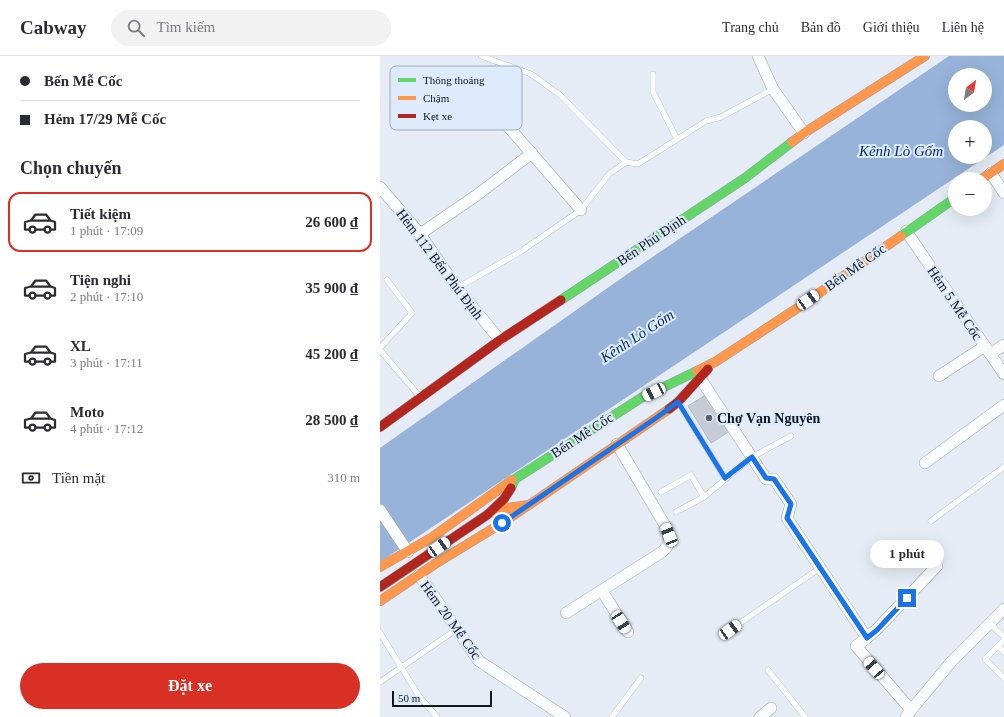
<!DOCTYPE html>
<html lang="vi">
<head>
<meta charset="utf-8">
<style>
  :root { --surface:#fff; --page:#f2f2f3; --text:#2b2b33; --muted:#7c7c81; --line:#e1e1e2; --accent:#d93025 }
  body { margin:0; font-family:"Times New Roman",serif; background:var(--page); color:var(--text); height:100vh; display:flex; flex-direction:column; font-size:15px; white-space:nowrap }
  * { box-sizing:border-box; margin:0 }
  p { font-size:13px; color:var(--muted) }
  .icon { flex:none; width:22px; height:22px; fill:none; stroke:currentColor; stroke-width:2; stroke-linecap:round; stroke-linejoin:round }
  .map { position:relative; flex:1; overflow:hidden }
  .sheet { display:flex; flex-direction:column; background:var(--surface); width:380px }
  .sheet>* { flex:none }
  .banner { display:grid; align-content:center; height:88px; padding:0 20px; background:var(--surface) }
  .needle { width:26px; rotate:31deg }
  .controls { position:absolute; left:568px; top:12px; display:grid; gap:8px }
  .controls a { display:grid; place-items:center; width:44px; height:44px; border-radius:50%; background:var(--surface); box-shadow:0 4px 16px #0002; font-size:20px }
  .scale { position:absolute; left:12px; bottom:10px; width:100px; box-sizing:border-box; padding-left:4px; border:2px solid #101721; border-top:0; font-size:11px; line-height:14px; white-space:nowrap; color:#101721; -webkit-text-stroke:3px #deebfc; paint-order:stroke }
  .end { position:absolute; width:18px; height:18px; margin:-9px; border:5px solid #1a73e8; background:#fff; box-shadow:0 0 0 2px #fff }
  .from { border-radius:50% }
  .bubble { position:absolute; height:28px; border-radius:14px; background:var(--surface); box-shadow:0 4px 16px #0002; font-size:13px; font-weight:700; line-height:28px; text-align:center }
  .car { position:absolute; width:12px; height:24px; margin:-12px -6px; border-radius:5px; box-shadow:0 0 3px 1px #0007; background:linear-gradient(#fff 24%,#345 0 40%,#fff 0 76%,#345 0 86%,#fff 0) }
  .banner b { display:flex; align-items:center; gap:14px; height:38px; font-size:15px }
  .banner b+b { border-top:1px solid var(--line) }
  .banner i { width:10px; height:10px; background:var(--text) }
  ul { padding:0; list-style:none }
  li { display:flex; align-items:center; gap:12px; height:60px; margin:0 8px 6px; padding:0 12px; border:2px solid transparent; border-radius:12px }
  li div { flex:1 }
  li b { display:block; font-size:15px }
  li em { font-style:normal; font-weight:700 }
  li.selected { border-color:var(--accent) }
  li>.icon { width:36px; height:36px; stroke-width:1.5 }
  h2 { padding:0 20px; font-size:18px; line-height:48px }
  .pay { display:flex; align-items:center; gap:10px; height:44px; padding:0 20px; font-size:15px }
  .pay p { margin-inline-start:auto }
  .cta { display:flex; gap:8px; margin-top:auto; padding:8px 20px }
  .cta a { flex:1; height:46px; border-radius:24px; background:var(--accent); color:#fff; font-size:16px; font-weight:700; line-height:46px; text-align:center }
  header { display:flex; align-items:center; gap:24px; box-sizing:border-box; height:56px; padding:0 20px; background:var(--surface); border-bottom:1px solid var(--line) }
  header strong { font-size:19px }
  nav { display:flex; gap:22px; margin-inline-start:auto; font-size:14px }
  .search { width:280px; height:36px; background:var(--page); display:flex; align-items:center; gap:10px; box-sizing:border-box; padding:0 14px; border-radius:22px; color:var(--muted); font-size:15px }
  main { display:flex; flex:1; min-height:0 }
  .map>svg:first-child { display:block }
  .water { fill:#97b3d9; fill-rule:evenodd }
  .building { fill:#c5ccd5; stroke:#b3bac3 }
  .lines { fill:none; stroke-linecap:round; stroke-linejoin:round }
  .lane-casing { stroke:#9ba2aa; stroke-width:6 }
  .street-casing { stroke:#9ba2aa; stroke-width:12 }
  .fast-casing { stroke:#9ba2aa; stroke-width:10 }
  .slow-casing { stroke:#9ba2aa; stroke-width:10 }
  .jam-casing { stroke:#9ba2aa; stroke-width:10 }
  .lane { stroke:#fbfcfe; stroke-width:5.5 }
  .street { stroke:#fbfcfe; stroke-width:11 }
  .fast { stroke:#63d668; stroke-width:9 }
  .slow { stroke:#ff974d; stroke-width:9 }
  .jam { stroke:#b3261e; stroke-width:9 }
  .route { stroke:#1a73e8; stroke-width:5 }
  .poi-dot { fill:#5b626b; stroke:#deebfc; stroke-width:1.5 }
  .labels { text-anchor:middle; stroke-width:4; stroke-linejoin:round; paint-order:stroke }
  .street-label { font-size:14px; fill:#101721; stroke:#deebfc }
  .poi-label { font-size:14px; font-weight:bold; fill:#101721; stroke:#deebfc; text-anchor:start }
  .water-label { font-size:15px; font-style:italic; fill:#032a58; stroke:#deebfc }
  .key { fill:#deebfc; stroke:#a0abba; stroke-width:1 }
  .key-label { font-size:11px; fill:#101721 }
</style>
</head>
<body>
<header>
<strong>Cabway</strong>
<div class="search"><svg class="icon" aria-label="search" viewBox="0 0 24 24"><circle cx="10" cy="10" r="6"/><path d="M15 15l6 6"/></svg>Tìm kiếm</div>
<nav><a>Trang chủ</a><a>Bản đồ</a><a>Giới thiệu</a><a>Liên hệ</a></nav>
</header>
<main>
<section class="sheet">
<div class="banner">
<b><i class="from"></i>Bến Mễ Cốc</b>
<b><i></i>Hẻm 17/29 Mễ Cốc</b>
</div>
<h2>Chọn chuyến</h2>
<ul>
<li class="selected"><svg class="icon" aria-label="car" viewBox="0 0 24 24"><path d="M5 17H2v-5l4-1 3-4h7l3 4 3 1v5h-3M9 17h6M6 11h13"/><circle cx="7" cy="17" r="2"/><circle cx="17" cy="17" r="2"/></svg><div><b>Tiết kiệm</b><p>1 phút · 17:09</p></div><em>26 600 ₫</em></li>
<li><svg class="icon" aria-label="car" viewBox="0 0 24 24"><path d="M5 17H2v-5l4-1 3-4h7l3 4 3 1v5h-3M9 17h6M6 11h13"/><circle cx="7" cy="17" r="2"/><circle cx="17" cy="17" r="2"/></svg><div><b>Tiện nghi</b><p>2 phút · 17:10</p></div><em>35 900 ₫</em></li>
<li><svg class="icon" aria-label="car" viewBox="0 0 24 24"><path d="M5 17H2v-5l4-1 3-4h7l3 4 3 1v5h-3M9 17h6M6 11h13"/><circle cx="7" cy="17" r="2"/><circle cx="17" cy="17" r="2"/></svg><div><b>XL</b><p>3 phút · 17:11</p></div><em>45 200 ₫</em></li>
<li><svg class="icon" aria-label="car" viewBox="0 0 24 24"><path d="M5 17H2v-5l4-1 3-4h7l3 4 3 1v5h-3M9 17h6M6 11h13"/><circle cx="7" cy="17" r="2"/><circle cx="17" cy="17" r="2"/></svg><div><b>Moto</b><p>4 phút · 17:12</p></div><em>28 500 ₫</em></li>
</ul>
<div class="pay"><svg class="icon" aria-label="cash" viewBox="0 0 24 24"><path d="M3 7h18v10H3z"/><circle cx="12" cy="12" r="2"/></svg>Tiền mặt<p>310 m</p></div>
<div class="cta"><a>Đặt xe</a></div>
</section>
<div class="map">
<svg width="624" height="661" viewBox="0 0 624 661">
  <rect width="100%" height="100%" fill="#e5ecf5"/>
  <!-- water -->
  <path class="water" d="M569,0H624V89L0,506V392L246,219ZM575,19H605V49H575ZM575,71H605V101H575Z"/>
  <!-- building -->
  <polygon class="building" points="327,338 350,375 331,387 308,350"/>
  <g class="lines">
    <!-- lane casing -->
    <g class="lane-casing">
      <g id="lane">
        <polyline points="101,0 151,18 180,39 246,106"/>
        <polyline points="273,18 273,36 297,83"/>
        <polyline points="77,232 140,196 201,154 229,118 246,106 258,108 326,65 341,61 393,33"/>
        <polyline points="0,292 32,257 7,224"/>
        <polyline points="0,294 40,341"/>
        <polyline points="299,347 345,422"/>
        <polyline points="281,436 311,419 324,441"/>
        <polyline points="296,456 324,441 372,401 411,380"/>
        <polyline points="551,465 624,411"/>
        <polyline points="609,567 624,581"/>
        <polyline points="350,574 440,512"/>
        <polyline points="0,577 39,640 57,661"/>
        <polyline points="624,584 605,603 624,622"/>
        <polyline points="618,590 624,596"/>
        <polyline points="388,614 425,661"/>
        <polyline points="0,626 77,573"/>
        <polyline points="232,661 261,622"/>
      </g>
    </g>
    <!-- street casing -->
    <g class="street-casing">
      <g id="street">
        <polyline points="378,0 393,33 424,77"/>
        <polyline points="118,59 201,154"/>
        <polyline points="611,117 624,137"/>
        <polyline points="0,131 40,178 77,232 120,284"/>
        <polyline points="526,175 624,318"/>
        <polyline points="40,178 97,139 152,97"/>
        <polyline points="610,298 624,289"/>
        <polyline points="559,320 605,290"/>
        <polyline points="320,322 386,423 394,423 411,448 407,462 487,582 476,590 531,654 526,661"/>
        <polyline points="545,407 624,349"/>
        <polyline points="0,454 28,496"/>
        <polyline points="39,519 99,605 185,661"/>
        <polyline points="222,535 248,576"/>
        <path d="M186,557L282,496C292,487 290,483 286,471L237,388"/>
        <polyline points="487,582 497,573 557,510"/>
        <polyline points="531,654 572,605 624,553"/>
        <polyline points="380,661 391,652"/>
      </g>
    </g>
    <!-- fast casing -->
    <g class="fast-casing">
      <g id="fast">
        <polyline points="521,180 575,142"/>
        <polyline points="181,244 365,122 412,86"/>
        <polyline points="131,432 135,423 261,342 317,315"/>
      </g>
    </g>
    <!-- slow casing -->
    <g class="slow-casing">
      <g id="slow">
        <polyline points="412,86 424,77 545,0"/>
        <polyline points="602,123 624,108"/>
        <polyline points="317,315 335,306 416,253 521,180"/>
        <polyline points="111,457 126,452 149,449 289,353"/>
        <polyline points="0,511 51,482 132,424"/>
        <polyline points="0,545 55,508 122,467 147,450"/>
      </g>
    </g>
    <!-- jam casing -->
    <g class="jam-casing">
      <g id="jam">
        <polyline points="289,353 298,346 328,313"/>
        <polyline points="0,371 120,284 181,244"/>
        <polyline points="0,531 107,459 124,443 131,432"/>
      </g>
    </g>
    <!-- lane -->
    <use href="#lane" class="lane"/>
    <!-- street -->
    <use href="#street" class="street"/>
    <!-- fast -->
    <use href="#fast" class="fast"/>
    <!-- slow -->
    <use href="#slow" class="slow"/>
    <!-- jam -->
    <use href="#jam" class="jam"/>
  </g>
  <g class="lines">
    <!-- route -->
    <polyline class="route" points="122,467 276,362 298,346 345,422 372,401 386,422 394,423 411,448 407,462 487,582 497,574 527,542"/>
  </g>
  <!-- markers -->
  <circle class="poi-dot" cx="329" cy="362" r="4"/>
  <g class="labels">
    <!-- street labels -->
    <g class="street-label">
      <text transform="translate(271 184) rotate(-34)" y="5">Bến Phú Định</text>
      <text transform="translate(60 208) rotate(53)" y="5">Hẻm 112 Bến Phú Định</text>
      <text transform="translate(475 211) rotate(-35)" y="5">Bến Mễ Cốc</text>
      <text transform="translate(575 247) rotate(56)" y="5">Hẻm 5 Mễ Cốc</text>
      <text transform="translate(202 379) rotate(-33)" y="5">Bến Mễ Cốc</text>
      <text transform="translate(71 564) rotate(54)" y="5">Hẻm 20 Mễ Cốc</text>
    </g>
    <!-- poi labels -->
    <g class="poi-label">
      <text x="337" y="367">Chợ Vạn Nguyên</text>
    </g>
    <!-- water labels -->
    <g class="water-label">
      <text x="521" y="100">Kênh Lò Gốm</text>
      <text transform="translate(257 280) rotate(-33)" y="5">Kênh Lò Gốm</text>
    </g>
  </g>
  <!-- legend -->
  <rect x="10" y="10" width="132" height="64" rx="6" class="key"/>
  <rect x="18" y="22" width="18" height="4" fill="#63d668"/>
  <rect x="18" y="40" width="18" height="4" fill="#ff974d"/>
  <rect x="18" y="58" width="18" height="4" fill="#b3261e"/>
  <g class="key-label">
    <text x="43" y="28">Thông thoáng</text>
    <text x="43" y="46">Chậm</text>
    <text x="43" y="64">Kẹt xe</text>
  </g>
</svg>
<div class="controls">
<a><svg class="needle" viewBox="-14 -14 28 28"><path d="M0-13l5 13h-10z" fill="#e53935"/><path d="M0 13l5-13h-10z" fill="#7c7c81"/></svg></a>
<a>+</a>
<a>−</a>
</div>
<div class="scale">50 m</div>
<i class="end from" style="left:122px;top:467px"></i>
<i class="end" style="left:527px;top:542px"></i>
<div class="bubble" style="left:490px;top:484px;width:74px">1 phút</div>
<i class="car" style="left:428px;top:244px;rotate:55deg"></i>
<i class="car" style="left:274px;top:336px;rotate:244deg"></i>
<i class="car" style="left:289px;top:479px;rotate:338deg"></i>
<i class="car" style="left:59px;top:491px;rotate:56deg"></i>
<i class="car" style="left:241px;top:566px;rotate:147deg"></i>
<i class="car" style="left:350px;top:574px;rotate:55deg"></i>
<i class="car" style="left:494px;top:612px;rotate:319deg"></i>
</div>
</main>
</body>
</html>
